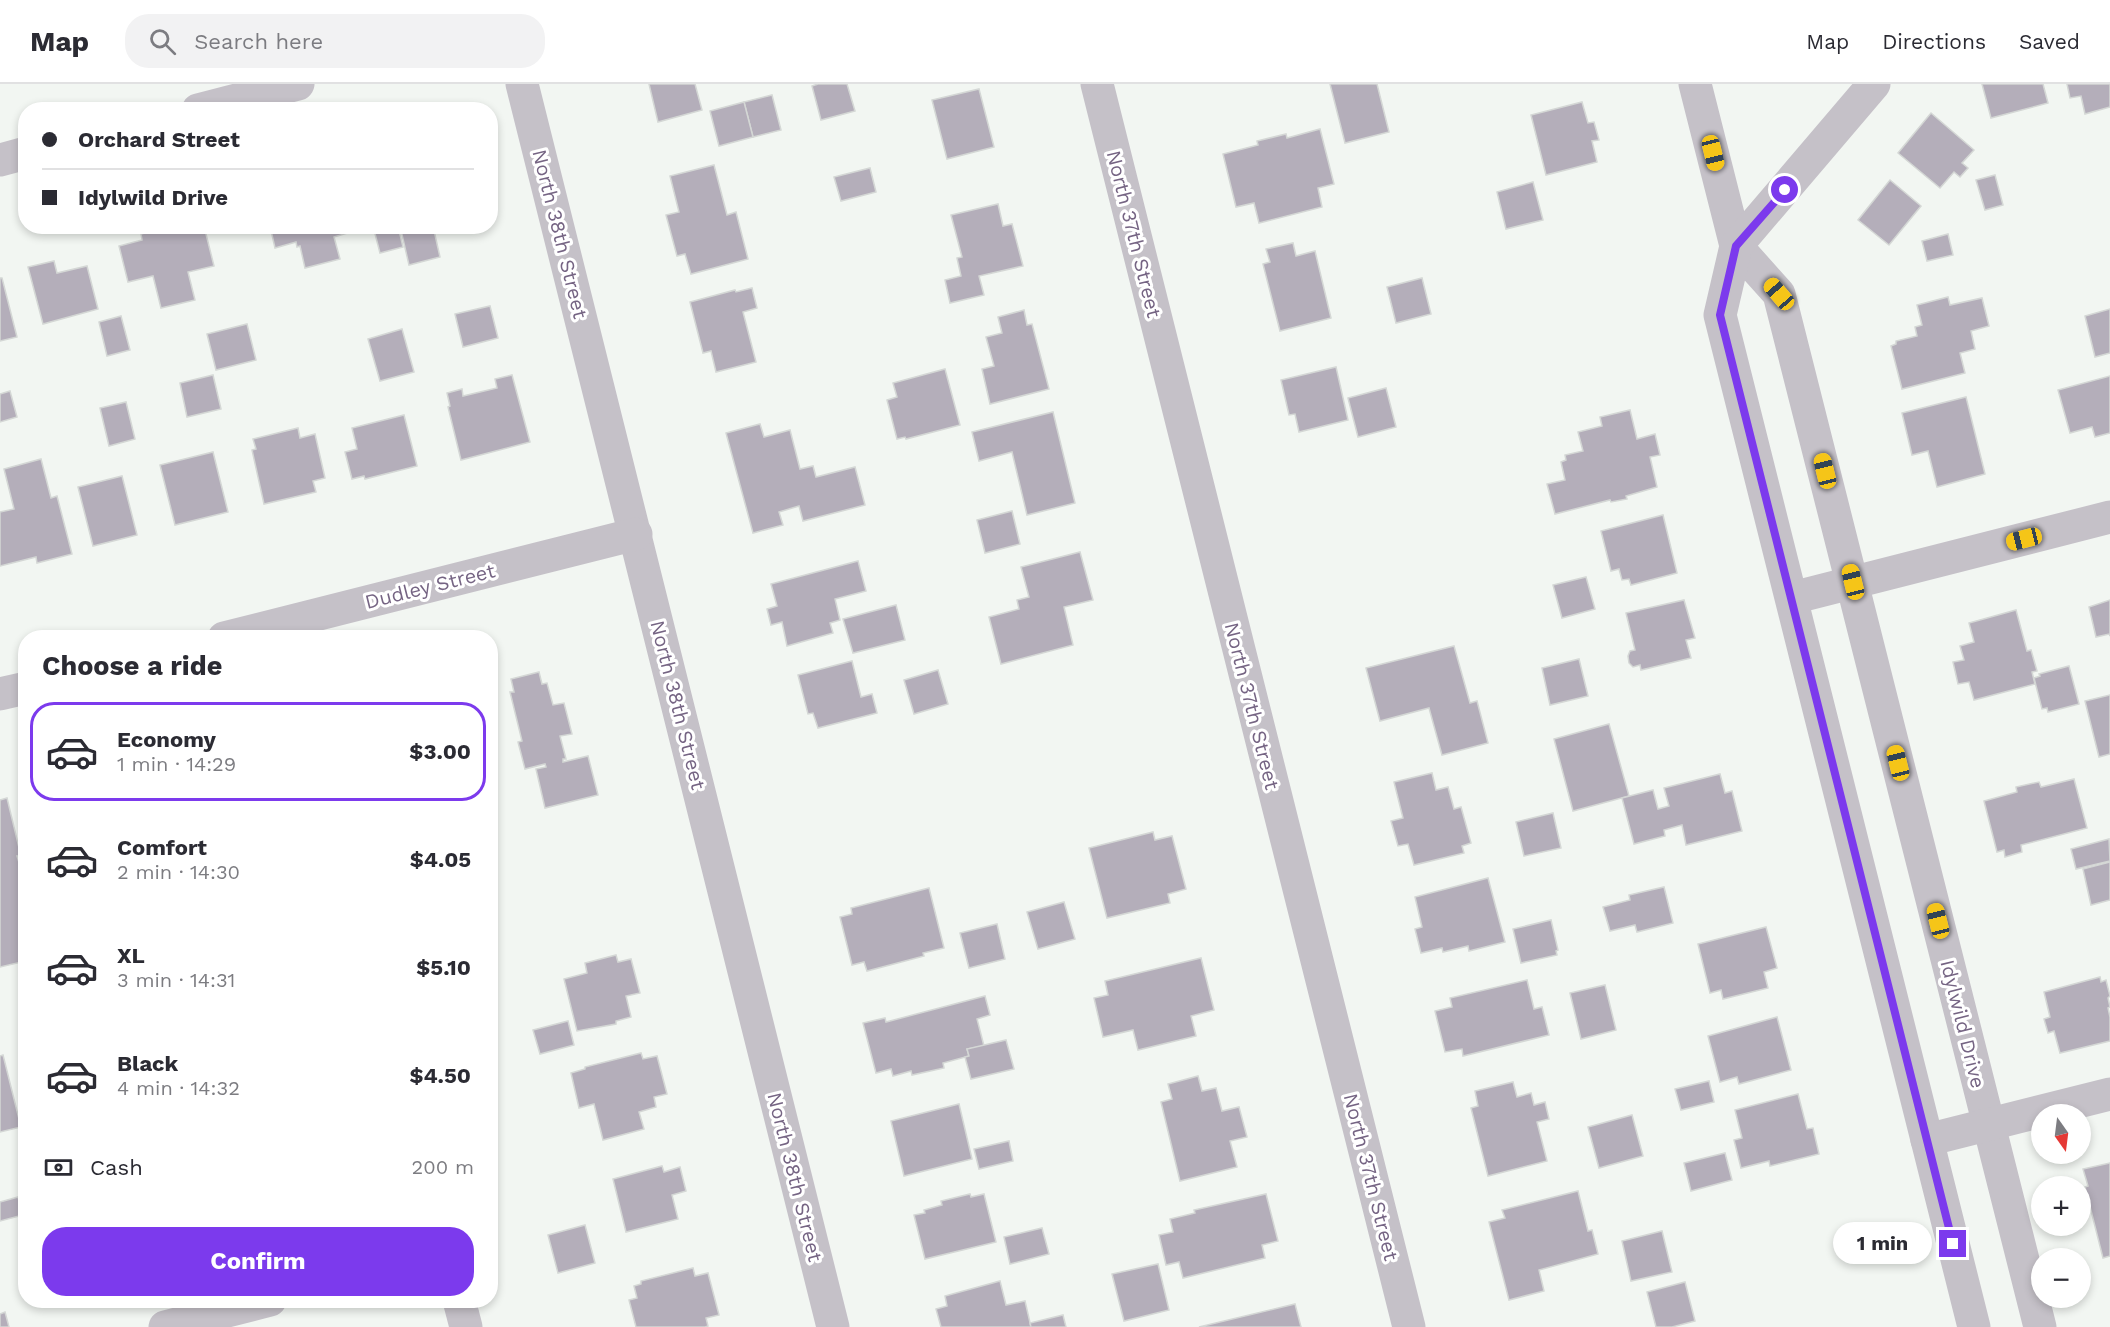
<!DOCTYPE html>
<html lang="en">
<head>
<meta charset="utf-8">
<style>
  :root { --surface:#fff; --page:#f2f2f3; --text:#2b2b33; --muted:#7c7c81; --line:#e1e1e2; --accent:#7c3aed }
  body { margin:0; font-family:"Work Sans",sans-serif; background:var(--page); color:var(--text); height:100vh; display:flex; flex-direction:column; font-size:22px; white-space:nowrap }
  * { box-sizing:border-box; margin:0 }
  p { font-size:20px; color:var(--muted) }
  .icon { flex:none; width:33px; height:33px; fill:none; stroke:currentColor; stroke-width:2; stroke-linecap:round; stroke-linejoin:round }
  .map { position:relative; flex:1; overflow:hidden }
  .drawer { position:absolute; left:18px; top:546px; width:480px; height:678px; display:flex; flex-direction:column; background:var(--surface); border-radius:24px; box-shadow:0 3px 9px #0003 }
  .drawer>* { flex:none }
  .banner { position:absolute; left:18px; top:18px; width:480px; height:132px; border-radius:24px; box-shadow:0 3px 9px #0003; display:grid; align-content:center; height:132px; padding:0 24px; background:var(--surface) }
  .needle { width:39px; rotate:166deg }
  .buttons { position:absolute; left:2031px; top:1020px; display:grid; gap:12px }
  .buttons a { display:grid; place-items:center; width:60px; height:60px; border-radius:50%; background:var(--surface); box-shadow:0 3px 9px #0003; font-size:30px }
  .end { position:absolute; width:27px; height:27px; margin:-14px; border:8px solid #7c3aed; background:#fff; box-shadow:0 0 0 3px #fff }
  .from { border-radius:50% }
  .bubble { position:absolute; height:42px; border-radius:21px; background:var(--surface); box-shadow:0 3px 9px #0003; font-size:20px; font-weight:700; line-height:42px; text-align:center }
  .car { position:absolute; width:18px; height:36px; margin:-18px -9px; border-radius:8px; box-shadow:0 0 4px 2px #0007; background:linear-gradient(#f5c518 24%,#345 0 40%,#f5c518 0 76%,#345 0 86%,#f5c518 0) }
  .banner b { display:flex; align-items:center; gap:21px; height:57px; font-size:22px }
  .banner b+b { border-top:2px solid var(--line) }
  .banner i { width:15px; height:15px; background:var(--text) }
  ul { padding:0; list-style:none }
  li { display:flex; align-items:center; gap:18px; height:99px; margin:0 12px 9px; padding:0 12px; border:3px solid transparent; border-radius:24px }
  li div { flex:1 }
  li b { display:block; font-size:22px }
  li em { font-style:normal; font-weight:700 }
  li.active { border-color:var(--accent) }
  li>.icon { width:54px; height:54px; stroke-width:1.5 }
  h2 { padding:0 24px; font-size:27px; line-height:72px }
  .pay { display:flex; align-items:center; gap:15px; height:66px; padding:0 24px; font-size:22px }
  .pay p { margin-inline-start:auto }
  .button { display:flex; gap:12px; margin-top:auto; padding:12px 24px }
  .button a { flex:1; height:69px; border-radius:24px; background:var(--accent); color:#fff; font-size:24px; font-weight:700; line-height:69px; text-align:center }
  header { display:flex; align-items:center; gap:36px; box-sizing:border-box; height:84px; padding:0 30px; background:var(--surface); border-bottom:2px solid var(--line) }
  header strong { font-size:28px }
  nav { display:flex; gap:33px; margin-inline-start:auto; font-size:21px }
  .search { width:420px; height:54px; background:var(--page); display:flex; align-items:center; gap:15px; box-sizing:border-box; padding:0 21px; border-radius:24px; color:var(--muted); font-size:22px }
  .map>svg:first-child { display:block }
  .building { fill:#b4aeba; stroke:#d4d7d5; stroke-width:1.5 }
  .lines { fill:none; stroke-linecap:round; stroke-linejoin:round }
  .minor { stroke:#c5c1c8; stroke-width:33 }
  .route { stroke:#7c3aed; stroke-width:8 }
  .labels { text-anchor:middle; stroke-width:6; stroke-linejoin:round; paint-order:stroke }
  .street-label { font-size:20px; fill:#756483; stroke:#fff }
</style>
</head>
<body>
<header>
<strong>Map</strong>
<div class="search"><svg class="icon" aria-label="search" viewBox="0 0 24 24"><circle cx="10" cy="10" r="6"/><path d="M15 15l6 6"/></svg>Search here</div>
<nav><a>Map</a><a>Directions</a><a>Saved</a></nav>
</header>
<div class="map">
<svg width="2110" height="1243" viewBox="0 0 2110 1243">
  <rect width="100%" height="100%" fill="#f2f6f2"/>
  <!-- building -->
  <g class="building">
    <polygon points="649,0 695,0 702,26 658,38"/>
    <polygon points="818,0 847,0 855,27 821,36 812,2"/>
    <polygon points="1330,0 1377,0 1389,48 1345,59"/>
    <polygon points="1982,0 2043,0 2048,19 1991,34"/>
    <polygon points="2067,0 2110,0 2110,23 2085,30 2081,12 2070,14"/>
    <polygon points="979,5 994,63 947,75 932,16"/>
    <polygon points="772,11 781,46 753,53 744,18"/>
    <polygon points="744,18 753,53 719,62 710,27"/>
    <polygon points="1582,18 1588,39 1594,38 1599,56 1592,57 1597,78 1546,91 1531,31"/>
    <polygon points="1931,29 1974,66 1962,79 1968,84 1960,93 1954,88 1940,104 1898,69"/>
    <polygon points="1320,45 1334,100 1318,104 1322,123 1259,139 1254,119 1236,123 1223,70 1258,61 1257,57 1286,50 1287,54"/>
    <polygon points="714,81 727,131 736,128 748,175 691,190 685,170 677,172 666,131 679,128 670,92"/>
    <polygon points="870,84 876,108 841,117 834,93"/>
    <polygon points="1995,91 2003,121 1985,126 1976,96"/>
    <polygon points="1890,96 1921,122 1889,161 1858,136"/>
    <polygon points="1533,98 1543,136 1506,145 1497,108"/>
    <polygon points="998,120 1003,142 1012,140 1023,182 979,192 984,211 950,219 945,196 961,192 957,174 962,173 951,131"/>
    <polygon points="170,142 204,142 214,182 188,188 195,216 161,224 153,192 128,198 119,162 142,156 141,150"/>
    <polygon points="270,142 361,142 361,145 334,153 340,175 305,184 300,162 297,163 296,158 275,164"/>
    <polygon points="373,142 398,142 403,163 380,169"/>
    <polygon points="400,142 433,142 440,173 409,181"/>
    <polygon points="1948,150 1953,171 1927,177 1922,157"/>
    <polygon points="1293,159 1296,172 1315,167 1331,234 1280,247 1263,180 1270,178 1266,165"/>
    <polygon points="54,177 57,189 87,182 98,225 43,240 28,183"/>
    <polygon points="0,194 2,194 17,253 0,257"/>
    <polygon points="1422,194 1431,230 1396,239 1387,203"/>
    <polygon points="752,204 757,224 743,228 756,278 716,288 711,267 703,269 690,218 735,206 736,208"/>
    <polygon points="1948,213 1950,221 1982,214 1989,242 1971,247 1975,265 1960,269 1965,289 1902,305 1891,262 1896,260 1896,257 1917,252 1915,243 1922,241 1917,221"/>
    <polygon points="490,222 498,254 463,263 455,230"/>
    <polygon points="2110,225 2110,269 2095,273 2085,232"/>
    <polygon points="1024,226 1027,241 1032,240 1049,305 990,320 982,285 994,282 986,253 1002,249 998,233"/>
    <polygon points="121,232 130,266 107,272 99,238"/>
    <polygon points="247,240 256,276 216,286 207,250"/>
    <polygon points="402,245 414,288 380,297 368,255"/>
    <polygon points="1336,283 1348,336 1299,348 1295,330 1289,331 1281,296"/>
    <polygon points="945,285 960,341 906,355 905,353 897,355 887,316 897,313 893,299"/>
    <polygon points="213,291 221,325 187,333 180,299"/>
    <polygon points="512,291 530,358 461,376 448,323 450,322 447,309 462,305 463,312 497,304 495,295"/>
    <polygon points="2110,292 2110,349 2095,353 2092,343 2070,349 2058,306"/>
    <polygon points="1386,304 1396,343 1358,353 1348,314"/>
    <polygon points="10,307 17,333 0,338 0,310"/>
    <polygon points="1966,313 1985,390 1937,403 1928,367 1912,371 1902,329"/>
    <polygon points="126,318 135,355 109,362 100,324"/>
    <polygon points="1630,326 1637,355 1655,350 1660,371 1650,373 1657,403 1626,412 1627,415 1611,418 1610,416 1555,430 1547,400 1565,396 1561,378 1566,376 1565,371 1583,367 1578,348 1602,342 1600,333"/>
    <polygon points="1053,328 1075,419 1027,431 1012,368 979,377 972,348"/>
    <polygon points="404,331 417,382 365,395 364,392 352,395 345,368 357,365 352,344"/>
    <polygon points="760,340 764,353 790,346 800,385 813,382 816,393 855,383 865,421 803,437 799,422 779,428 783,441 753,449 726,349"/>
    <polygon points="298,344 300,354 315,350 325,394 313,397 316,408 264,420 252,366 256,365 253,355"/>
    <polygon points="213,368 228,428 175,441 160,381"/>
    <polygon points="41,375 51,414 57,412 72,470 37,479 36,473 0,482 0,428 14,425 4,385"/>
    <polygon points="122,392 137,451 93,462 78,403"/>
    <polygon points="1012,427 1020,460 985,469 977,436"/>
    <polygon points="1663,431 1677,489 1631,501 1629,495 1622,496 1619,485 1611,487 1601,447"/>
    <polygon points="1080,468 1093,516 1064,523 1073,561 1001,580 989,533 1019,525 1017,516 1029,513 1021,483"/>
    <polygon points="858,477 866,507 835,515 840,536 830,539 833,549 787,562 782,538 771,541 767,525 777,522 771,500"/>
    <polygon points="1586,493 1595,525 1562,534 1553,501"/>
    <polygon points="1684,516 1695,554 1686,556 1691,574 1641,586 1640,581 1633,583 1629,579 1628,572 1630,567 1635,566 1626,529"/>
    <polygon points="2110,516 2110,552 2109,550 2096,553 2089,523"/>
    <polygon points="896,521 905,556 853,569 843,535"/>
    <polygon points="2016,526 2027,567 2031,566 2037,587 2032,588 2035,600 1974,616 1969,598 1958,600 1953,578 1964,576 1960,562 1974,558 1969,539"/>
    <polygon points="1454,562 1470,619 1477,617 1488,659 1442,671 1429,624 1380,637 1366,584"/>
    <polygon points="1579,575 1588,612 1550,621 1542,584"/>
    <polygon points="852,577 861,613 872,610 877,629 818,644 813,629 808,630 798,591"/>
    <polygon points="2069,582 2079,620 2048,628 2047,624 2042,625 2034,594 2040,592 2039,590"/>
    <polygon points="938,586 948,620 914,630 904,596"/>
    <polygon points="539,588 542,600 547,599 553,621 564,619 572,650 560,652 566,675 563,675 563,678 588,672 598,711 545,724 536,685 546,683 545,680 525,685 518,658 522,657 510,608 514,608 511,595"/>
    <polygon points="2110,611 2110,670 2099,673 2085,617"/>
    <polygon points="1609,640 1629,712 1573,727 1554,655"/>
    <polygon points="1432,689 1436,706 1448,703 1454,725 1461,723 1471,759 1462,762 1464,769 1414,781 1408,760 1398,762 1391,737 1403,734 1394,698"/>
    <polygon points="1720,690 1725,709 1732,707 1742,747 1686,761 1682,741 1664,746 1665,752 1634,760 1622,714 1653,706 1658,725 1669,722 1664,704"/>
    <polygon points="2074,695 2087,744 2021,761 2022,768 2005,773 2004,766 1997,768 1984,717 2017,708 2016,703 2039,698 2041,703"/>
    <polygon points="7,714 21,772 17,772 26,801 26,877 0,883 0,716"/>
    <polygon points="1553,729 1561,764 1524,772 1516,738"/>
    <polygon points="1153,748 1155,756 1172,752 1186,805 1168,810 1170,819 1107,834 1089,764"/>
    <polygon points="2109,755 2110,777 2076,785 2071,765"/>
    <polygon points="2110,778 2110,816 2091,821 2083,785"/>
    <polygon points="1488,794 1505,858 1469,867 1468,862 1443,868 1442,864 1421,869 1415,845 1422,843 1415,813"/>
    <polygon points="1664,803 1673,839 1637,848 1635,841 1610,847 1603,823 1630,816 1629,811"/>
    <polygon points="929,804 944,864 923,869 924,872 867,887 864,878 852,881 840,833 852,830 851,824"/>
    <polygon points="1064,818 1075,855 1038,865 1027,828"/>
    <polygon points="1551,836 1558,866 1556,867 1557,871 1521,879 1513,845"/>
    <polygon points="997,840 1005,875 969,884 960,849"/>
    <polygon points="1766,843 1777,884 1764,888 1768,904 1723,915 1721,906 1710,909 1698,860"/>
    <polygon points="616,871 618,878 631,875 640,909 626,912 631,933 616,937 616,940 577,947 564,895 587,889 585,879"/>
    <polygon points="1201,874 1214,926 1191,932 1196,952 1138,966 1133,946 1103,953 1094,914 1108,911 1105,897"/>
    <polygon points="2100,893 2101,898 2106,896 2110,912 2108,914 2110,923 2108,924 2110,933 2110,957 2060,969 2054,947 2048,949 2044,935 2050,933 2044,908"/>
    <polygon points="1527,896 1534,925 1542,923 1549,951 1463,972 1462,965 1445,968 1435,927 1452,923 1450,914"/>
    <polygon points="1605,901 1616,946 1581,955 1570,909"/>
    <polygon points="985,912 990,931 977,935 984,962 967,965 969,972 943,979 944,984 912,991 911,987 893,992 891,985 876,989 863,939 885,934 886,938"/>
    <polygon points="1777,933 1791,986 1739,1000 1737,993 1720,998 1708,952"/>
    <polygon points="568,937 574,961 540,970 533,946"/>
    <polygon points="1006,956 1014,985 971,995 965,973 969,972 967,965"/>
    <polygon points="641,969 643,975 657,972 667,1010 654,1013 656,1023 639,1028 644,1045 603,1056 594,1020 579,1024 571,989 585,985 585,983"/>
    <polygon points="3,971 21,1043 0,1048 0,972"/>
    <polygon points="1198,992 1202,1007 1216,1004 1222,1027 1239,1023 1247,1053 1230,1057 1237,1083 1180,1097 1161,1018 1172,1015 1168,1000"/>
    <polygon points="1709,997 1714,1018 1681,1026 1675,1005"/>
    <polygon points="1513,998 1517,1013 1531,1009 1534,1021 1545,1018 1549,1035 1537,1038 1547,1077 1488,1092 1471,1024 1478,1022 1475,1007"/>
    <polygon points="1798,1010 1807,1045 1813,1044 1819,1070 1770,1082 1769,1077 1741,1084 1734,1056 1742,1054 1735,1026"/>
    <polygon points="959,1020 972,1075 904,1092 891,1037"/>
    <polygon points="1632,1031 1643,1072 1599,1084 1588,1043"/>
    <polygon points="1009,1057 1013,1077 979,1085 974,1065"/>
    <polygon points="1725,1069 1732,1096 1691,1107 1684,1079"/>
    <polygon points="2110,1079 2110,1172 2103,1174 2085,1103 2088,1102 2083,1085"/>
    <polygon points="662,1082 664,1088 680,1083 686,1107 672,1111 678,1135 626,1148 613,1095"/>
    <polygon points="1578,1107 1588,1147 1592,1146 1598,1170 1539,1186 1544,1207 1509,1216 1489,1138 1505,1134 1502,1126"/>
    <polygon points="970,1110 971,1113 984,1110 996,1158 925,1175 914,1131 925,1129 924,1126 942,1121 941,1117"/>
    <polygon points="1266,1110 1278,1157 1262,1161 1265,1174 1183,1194 1179,1178 1166,1181 1159,1151 1173,1148 1170,1135 1195,1129 1194,1126"/>
    <polygon points="18,1113 23,1131 0,1137 0,1118"/>
    <polygon points="585,1141 595,1179 558,1189 548,1151"/>
    <polygon points="1042,1144 1049,1170 1010,1180 1004,1153"/>
    <polygon points="1662,1147 1672,1188 1631,1197 1622,1157"/>
    <polygon points="1158,1180 1169,1226 1124,1237 1112,1190"/>
    <polygon points="693,1184 695,1192 708,1189 719,1231 706,1234 708,1242 705,1243 636,1243 629,1216 637,1214 634,1202 641,1200 641,1197"/>
    <polygon points="1000,1197 1006,1221 1025,1217 1031,1243 941,1243 936,1225 947,1222 945,1212"/>
    <polygon points="1685,1198 1695,1237 1672,1243 1656,1243 1647,1208"/>
    <polygon points="1295,1220 1301,1243 1199,1243"/>
    <polygon points="5,1228 9,1243 0,1243 0,1230"/>
    <polygon points="1063,1231 1066,1243 1031,1243 1030,1239"/>
  </g>
  <g class="lines">
    <!-- minor -->
    <g class="minor">
      <polyline points="522,0 833,1243"/>
      <polyline points="1097,0 1409,1243"/>
      <polyline points="1695,0 1736,162 1779,210 2040,1243"/>
      <polyline points="1874,0 1736,162 1720,231 1974,1243"/>
      <polyline points="198,26 298,0"/>
      <polyline points="0,76 26,69"/>
      <polyline points="1792,514 2110,433"/>
      <polyline points="224,554 636,450"/>
      <polyline points="0,610 26,604"/>
      <polyline points="1927,1056 2110,1010"/>
      <polyline points="459,1216 466,1243"/>
      <polyline points="165,1243 270,1216"/>
    </g>
  </g>
  <g class="lines">
    <!-- route -->
    <polyline class="route" points="1785,106 1736,162 1720,231 1953,1160"/>
  </g>
  <g class="labels">
    <!-- street labels -->
    <g class="street-label">
      <text transform="translate(560 150) rotate(76)" y="7">North 38th Street</text>
      <text transform="translate(1134 150) rotate(76)" y="7">North 37th Street</text>
      <text transform="translate(430 502) rotate(-14)" y="7">Dudley Street</text>
      <text transform="translate(678 621) rotate(76)" y="7">North 38th Street</text>
      <text transform="translate(1252 622) rotate(76)" y="7">North 37th Street</text>
      <text transform="translate(1963 940) rotate(76)" y="7">Idylwild Drive</text>
      <text transform="translate(795 1093) rotate(76)" y="7">North 38th Street</text>
      <text transform="translate(1371 1093) rotate(76)" y="7">North 37th Street</text>
    </g>
  </g>
</svg>
<div class="buttons">
<a><svg class="needle" viewBox="-14 -14 28 28"><path d="M0-13l5 13h-10z" fill="#e53935"/><path d="M0 13l5-13h-10z" fill="#7c7c81"/></svg></a>
<a>+</a>
<a>−</a>
</div>
<i class="end from" style="left:1785px;top:106px"></i>
<i class="end" style="left:1953px;top:1160px"></i>
<div class="bubble" style="left:1833px;top:1138px;width:99px">1 min</div>
<i class="car" style="left:1713px;top:69px;rotate:166deg"></i>
<i class="car" style="left:1779px;top:210px;rotate:319deg"></i>
<i class="car" style="left:1825px;top:387px;rotate:346deg"></i>
<i class="car" style="left:2024px;top:455px;rotate:256deg"></i>
<i class="car" style="left:1853px;top:498px;rotate:346deg"></i>
<i class="car" style="left:1898px;top:679px;rotate:346deg"></i>
<i class="car" style="left:1938px;top:837px;rotate:346deg"></i>
<div class="banner">
<b><i class="from"></i>Orchard Street</b>
<b><i></i>Idylwild Drive</b>
</div>
<section class="drawer">
<h2>Choose a ride</h2>
<ul>
<li class="active"><svg class="icon" aria-label="car" viewBox="0 0 24 24"><path d="M5 17H2v-5l4-1 3-4h7l3 4 3 1v5h-3M9 17h6M6 11h13"/><circle cx="7" cy="17" r="2"/><circle cx="17" cy="17" r="2"/></svg><div><b>Economy</b><p>1 min · 14:29</p></div><em>$3.00</em></li>
<li><svg class="icon" aria-label="car" viewBox="0 0 24 24"><path d="M5 17H2v-5l4-1 3-4h7l3 4 3 1v5h-3M9 17h6M6 11h13"/><circle cx="7" cy="17" r="2"/><circle cx="17" cy="17" r="2"/></svg><div><b>Comfort</b><p>2 min · 14:30</p></div><em>$4.05</em></li>
<li><svg class="icon" aria-label="car" viewBox="0 0 24 24"><path d="M5 17H2v-5l4-1 3-4h7l3 4 3 1v5h-3M9 17h6M6 11h13"/><circle cx="7" cy="17" r="2"/><circle cx="17" cy="17" r="2"/></svg><div><b>XL</b><p>3 min · 14:31</p></div><em>$5.10</em></li>
<li><svg class="icon" aria-label="car" viewBox="0 0 24 24"><path d="M5 17H2v-5l4-1 3-4h7l3 4 3 1v5h-3M9 17h6M6 11h13"/><circle cx="7" cy="17" r="2"/><circle cx="17" cy="17" r="2"/></svg><div><b>Black</b><p>4 min · 14:32</p></div><em>$4.50</em></li>
</ul>
<div class="pay"><svg class="icon" aria-label="cash" viewBox="0 0 24 24"><path d="M3 7h18v10H3z"/><circle cx="12" cy="12" r="2"/></svg>Cash<p>200 m</p></div>
<div class="button"><a>Confirm</a></div>
</section>
</div>
</body>
</html>
